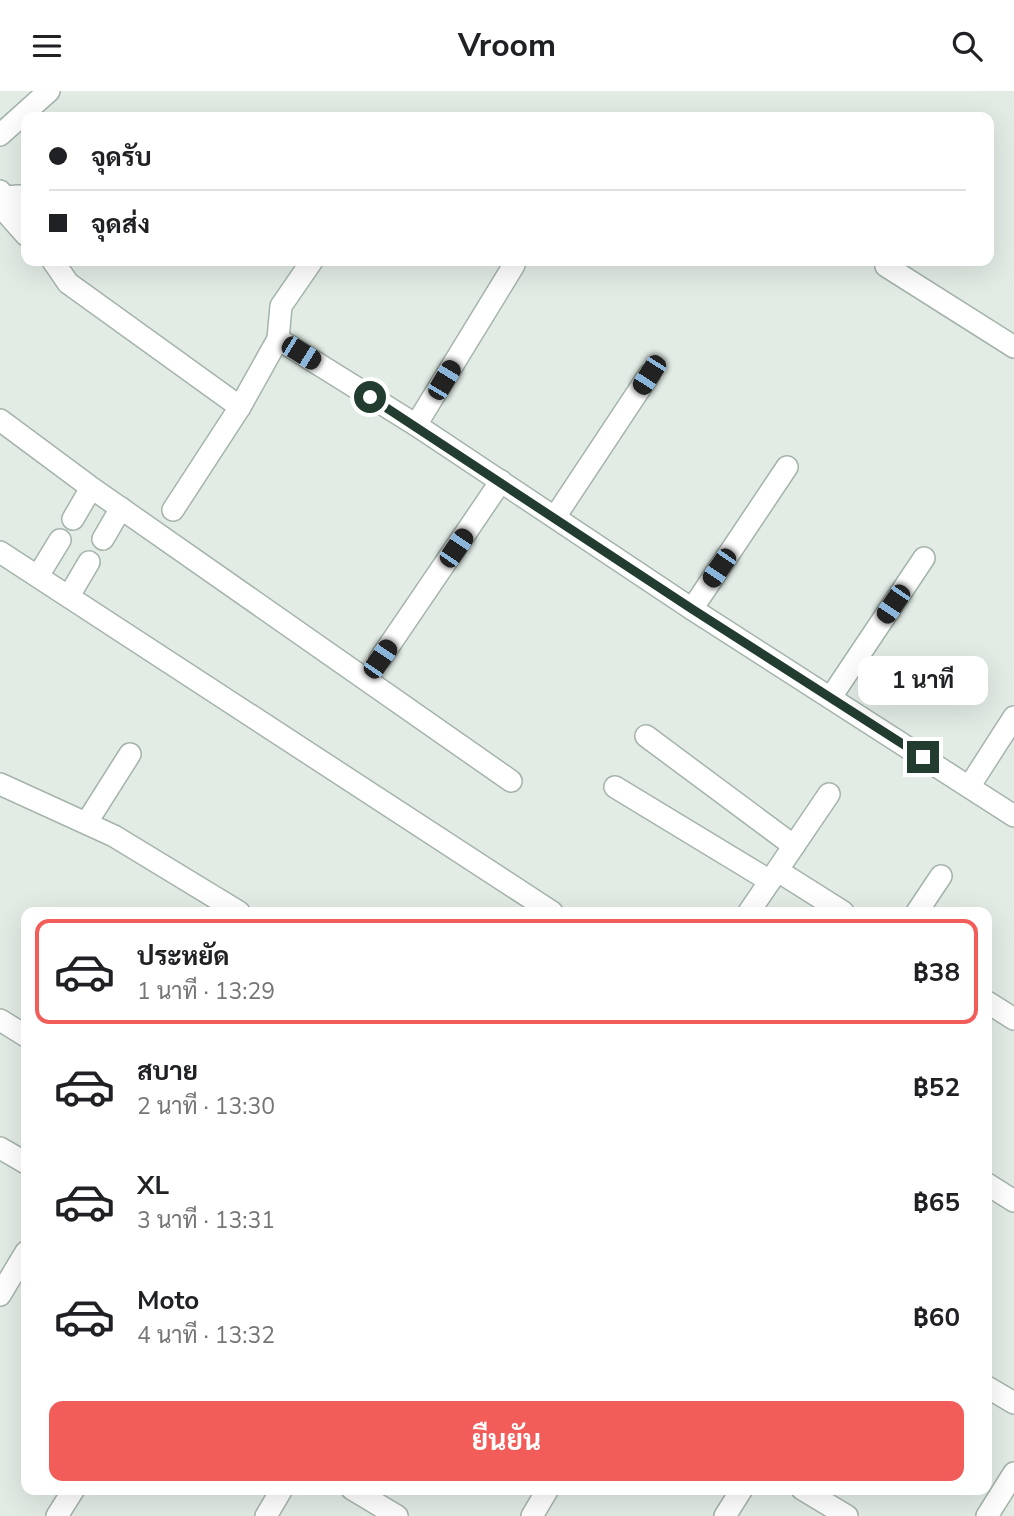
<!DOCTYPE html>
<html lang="th">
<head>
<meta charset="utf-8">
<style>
  :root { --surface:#fff; --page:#f6f6f6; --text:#202124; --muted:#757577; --line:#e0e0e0; --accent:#f25d5a }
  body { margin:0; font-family:"Nunito Sans",Sarabun,sans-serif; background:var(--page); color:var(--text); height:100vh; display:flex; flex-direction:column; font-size:26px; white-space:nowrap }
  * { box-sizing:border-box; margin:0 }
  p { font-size:23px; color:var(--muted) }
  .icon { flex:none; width:38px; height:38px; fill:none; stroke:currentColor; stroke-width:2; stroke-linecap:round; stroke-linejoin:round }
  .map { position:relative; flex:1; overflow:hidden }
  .drawer { position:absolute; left:21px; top:816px; width:971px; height:588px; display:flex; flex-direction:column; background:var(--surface); border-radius:14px; box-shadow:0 7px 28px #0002 }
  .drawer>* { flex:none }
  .hud { position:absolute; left:21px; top:21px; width:973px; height:154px; border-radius:14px; box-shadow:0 7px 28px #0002; display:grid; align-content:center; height:154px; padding:0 28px; background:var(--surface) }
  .end { position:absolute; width:32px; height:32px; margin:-16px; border:9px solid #223d30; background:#fff; box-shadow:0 0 0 4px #fff }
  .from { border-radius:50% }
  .bubble { position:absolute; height:49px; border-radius:14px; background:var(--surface); box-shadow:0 7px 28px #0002; font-size:23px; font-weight:700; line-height:49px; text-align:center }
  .car { position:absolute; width:21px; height:42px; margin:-21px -10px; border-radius:9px; box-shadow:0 0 5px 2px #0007; background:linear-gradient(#222 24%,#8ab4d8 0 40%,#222 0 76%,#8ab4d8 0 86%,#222 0) }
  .hud b { display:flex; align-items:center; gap:24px; height:66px; font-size:26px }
  .hud b+b { border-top:2px solid var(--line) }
  .hud i { width:18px; height:18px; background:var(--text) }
  ul { padding:12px 0 0; list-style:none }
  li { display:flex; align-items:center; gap:21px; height:105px; margin:0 14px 10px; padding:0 14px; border:4px solid transparent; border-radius:14px }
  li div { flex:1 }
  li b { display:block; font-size:26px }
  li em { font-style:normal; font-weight:700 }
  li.selected { border-color:var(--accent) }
  li>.icon { width:63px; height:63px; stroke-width:1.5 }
  .button { display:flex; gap:14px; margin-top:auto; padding:14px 28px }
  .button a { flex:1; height:80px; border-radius:14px; background:var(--accent); color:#fff; font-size:28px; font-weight:700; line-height:80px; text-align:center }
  header { display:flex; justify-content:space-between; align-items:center; height:91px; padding:0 28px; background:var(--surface); font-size:32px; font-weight:700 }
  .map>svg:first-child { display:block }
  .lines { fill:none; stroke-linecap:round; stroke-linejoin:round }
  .minor-casing { stroke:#a5b4ab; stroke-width:24 }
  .minor { stroke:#fff; stroke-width:21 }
  .route { stroke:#223d30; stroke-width:9 }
</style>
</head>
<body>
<header><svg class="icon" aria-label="menu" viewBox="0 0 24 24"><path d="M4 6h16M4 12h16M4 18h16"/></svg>Vroom<svg class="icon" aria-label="search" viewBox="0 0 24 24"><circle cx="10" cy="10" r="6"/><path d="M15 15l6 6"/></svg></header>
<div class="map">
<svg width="1014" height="1425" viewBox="0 0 1014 1425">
  <rect width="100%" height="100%" fill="#e2ece5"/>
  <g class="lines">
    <!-- minor casing -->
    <g class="minor-casing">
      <g id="minor">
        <polyline points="0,44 49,0"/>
        <polyline points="0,100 4,106 3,118 26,144"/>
        <polyline points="4,106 19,105 26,114"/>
        <polyline points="53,170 68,192 240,316"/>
        <polyline points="890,170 886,175 1014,256"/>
        <polyline points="278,248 416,334 692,518 1014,725"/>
        <polyline points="0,329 89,395 511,690"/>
        <polyline points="416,334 514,174"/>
        <polyline points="173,419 240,316 278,248 281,215 312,170"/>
        <polyline points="555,426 649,284"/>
        <polyline points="73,428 91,397"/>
        <polyline points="103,448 121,417"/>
        <polyline points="0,461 552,821"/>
        <polyline points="38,485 60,449"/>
        <polyline points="69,505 89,471"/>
        <polyline points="692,518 787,376"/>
        <polyline points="380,568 501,390"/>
        <polyline points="831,606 924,467"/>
        <polyline points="646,645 794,755"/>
        <polyline points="0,693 114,745 239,821"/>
        <polyline points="615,696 770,790"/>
        <polyline points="969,696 1014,626"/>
        <polyline points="87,731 130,663"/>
        <polyline points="778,780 843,821"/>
        <polyline points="749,821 829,703"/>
        <polyline points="917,821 941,785"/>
        <polyline points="987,911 1014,928"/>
        <polyline points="0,929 26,945"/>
        <polyline points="0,1057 26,1072"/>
        <polyline points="987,1093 1014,1110"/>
        <polyline points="0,1204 26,1161"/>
        <polyline points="987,1296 1014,1312"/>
        <polyline points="352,1398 397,1425"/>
        <polyline points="802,1398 847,1425"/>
        <polyline points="57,1425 74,1398"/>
        <polyline points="266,1425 282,1398"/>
        <polyline points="532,1425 548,1398"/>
        <polyline points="725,1425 742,1398"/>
        <polyline points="987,1425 1014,1382"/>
      </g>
    </g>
    <!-- minor -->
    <use href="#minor" class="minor"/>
  </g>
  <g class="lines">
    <!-- route -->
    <polyline class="route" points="370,306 692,518 923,666"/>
  </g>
</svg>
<i class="end from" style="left:370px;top:306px"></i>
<i class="end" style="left:923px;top:666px"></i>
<div class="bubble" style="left:858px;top:565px;width:130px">1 นาที</div>
<i class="car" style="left:301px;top:262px;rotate:122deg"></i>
<i class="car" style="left:649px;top:284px;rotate:213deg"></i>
<i class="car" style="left:444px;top:289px;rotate:31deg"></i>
<i class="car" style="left:456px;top:457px;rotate:34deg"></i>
<i class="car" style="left:719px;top:477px;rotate:214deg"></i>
<i class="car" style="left:893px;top:513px;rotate:214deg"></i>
<i class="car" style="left:380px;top:568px;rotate:34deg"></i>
<div class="hud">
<b><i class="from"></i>จุดรับ</b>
<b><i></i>จุดส่ง</b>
</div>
<section class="drawer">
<ul>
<li class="selected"><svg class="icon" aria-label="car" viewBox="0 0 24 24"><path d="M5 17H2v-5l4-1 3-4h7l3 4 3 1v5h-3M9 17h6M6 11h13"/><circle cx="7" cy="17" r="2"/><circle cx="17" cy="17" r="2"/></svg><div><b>ประหยัด</b><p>1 นาที · 13:29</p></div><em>฿38</em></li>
<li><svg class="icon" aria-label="car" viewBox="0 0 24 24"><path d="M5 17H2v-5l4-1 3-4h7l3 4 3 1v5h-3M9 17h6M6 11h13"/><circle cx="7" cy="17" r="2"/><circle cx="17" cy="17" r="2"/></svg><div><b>สบาย</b><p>2 นาที · 13:30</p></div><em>฿52</em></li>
<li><svg class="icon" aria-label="car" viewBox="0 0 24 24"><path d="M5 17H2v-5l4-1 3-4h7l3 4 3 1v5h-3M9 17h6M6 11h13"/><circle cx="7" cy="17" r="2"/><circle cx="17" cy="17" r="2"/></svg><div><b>XL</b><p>3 นาที · 13:31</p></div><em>฿65</em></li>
<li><svg class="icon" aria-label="car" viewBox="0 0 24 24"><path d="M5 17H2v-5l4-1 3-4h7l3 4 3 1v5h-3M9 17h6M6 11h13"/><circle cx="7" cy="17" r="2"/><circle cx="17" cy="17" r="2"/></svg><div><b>Moto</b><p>4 นาที · 13:32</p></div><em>฿60</em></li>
</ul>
<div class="button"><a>ยืนยัน</a></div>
</section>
</div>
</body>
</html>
